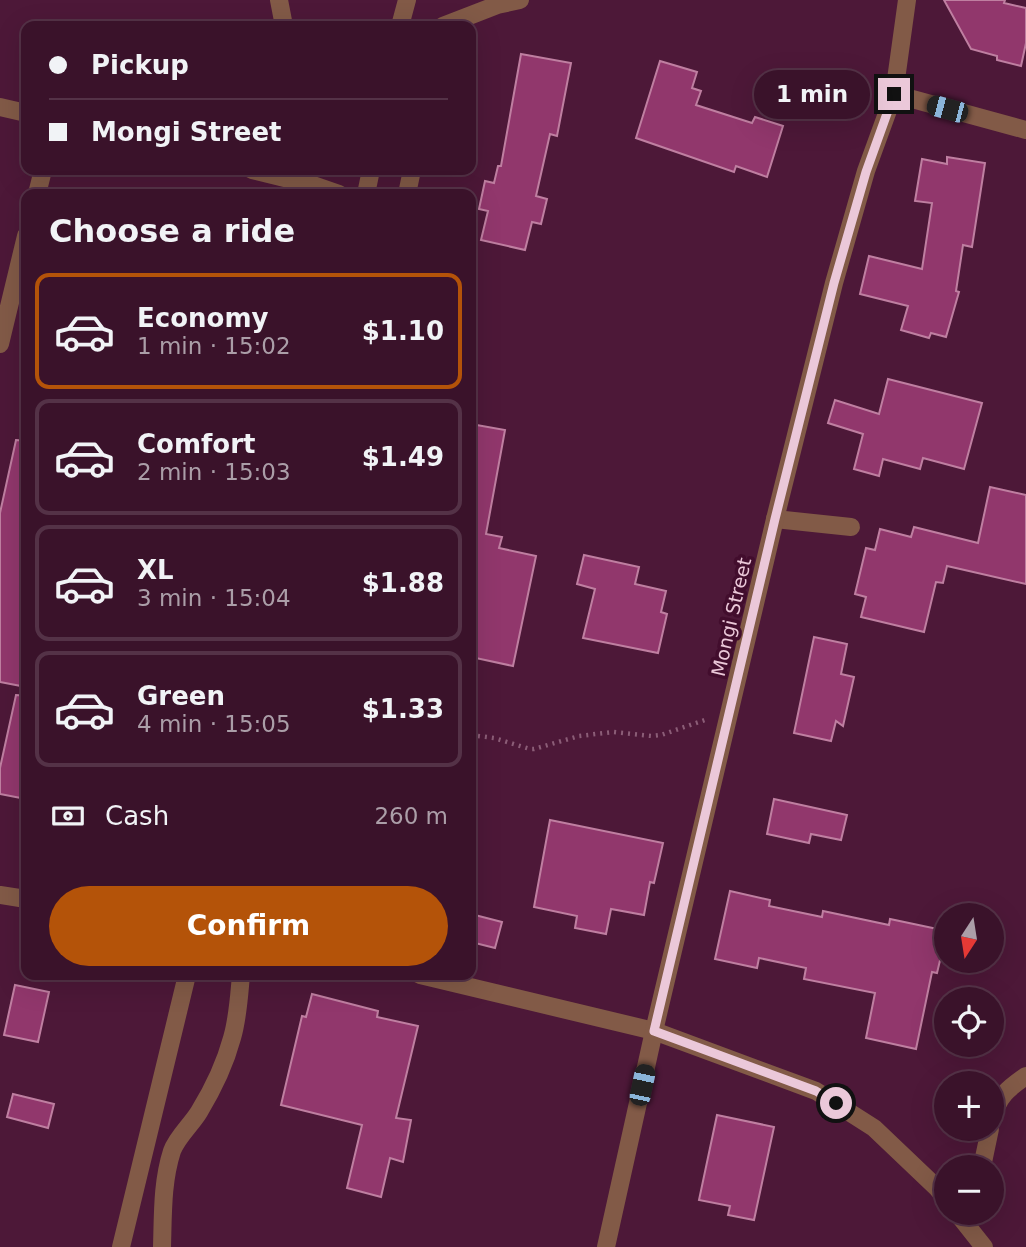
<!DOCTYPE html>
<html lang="en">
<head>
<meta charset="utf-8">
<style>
  :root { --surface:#3a122a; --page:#411b32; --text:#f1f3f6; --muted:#ab9ea8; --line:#543247; --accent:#b45309 }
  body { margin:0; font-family:"DejaVu Sans",sans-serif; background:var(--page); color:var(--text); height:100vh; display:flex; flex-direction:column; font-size:26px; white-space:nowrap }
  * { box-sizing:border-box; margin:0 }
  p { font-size:23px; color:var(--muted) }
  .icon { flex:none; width:38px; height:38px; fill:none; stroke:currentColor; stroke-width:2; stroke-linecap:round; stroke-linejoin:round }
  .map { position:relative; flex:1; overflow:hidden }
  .panel { position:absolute; left:21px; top:189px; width:455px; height:791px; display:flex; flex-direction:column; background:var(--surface); border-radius:14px; box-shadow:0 7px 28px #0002,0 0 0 2px var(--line) }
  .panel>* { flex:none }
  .hud { position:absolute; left:21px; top:21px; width:455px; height:154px; border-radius:14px; box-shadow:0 7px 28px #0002,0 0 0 2px var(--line); display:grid; align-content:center; height:154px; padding:0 28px; background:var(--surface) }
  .needle { width:46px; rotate:192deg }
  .fabs { position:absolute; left:934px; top:903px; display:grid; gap:14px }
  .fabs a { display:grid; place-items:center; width:70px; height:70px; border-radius:50%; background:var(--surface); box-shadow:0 7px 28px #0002,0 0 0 2px var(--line); font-size:35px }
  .end { position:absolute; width:32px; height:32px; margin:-16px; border:9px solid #ebc8d9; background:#111; box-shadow:0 0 0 4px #111 }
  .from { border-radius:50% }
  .bubble { position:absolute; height:49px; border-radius:24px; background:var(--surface); box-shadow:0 7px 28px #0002,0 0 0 2px var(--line); font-size:23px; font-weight:700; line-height:49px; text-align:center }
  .car { position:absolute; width:21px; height:42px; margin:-21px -10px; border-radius:9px; box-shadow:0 0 5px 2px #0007; background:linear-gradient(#222 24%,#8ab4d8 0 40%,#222 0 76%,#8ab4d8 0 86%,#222 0) }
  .hud b { display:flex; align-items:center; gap:24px; height:66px; font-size:26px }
  .hud b+b { border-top:2px solid var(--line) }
  .hud i { width:18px; height:18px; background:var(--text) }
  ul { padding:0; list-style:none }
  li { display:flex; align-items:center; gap:21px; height:116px; margin:0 14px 10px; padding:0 14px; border:4px solid var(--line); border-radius:14px }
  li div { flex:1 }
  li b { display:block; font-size:26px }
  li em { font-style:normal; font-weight:700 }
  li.active { border-color:var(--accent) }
  li>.icon { width:63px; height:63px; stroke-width:1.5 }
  h2 { padding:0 28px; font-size:32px; line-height:84px }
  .pay { display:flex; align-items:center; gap:18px; height:77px; padding:0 28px; font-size:26px }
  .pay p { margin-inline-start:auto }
  .action { display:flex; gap:14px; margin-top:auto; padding:14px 28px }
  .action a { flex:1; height:80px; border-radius:42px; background:var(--accent); color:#fff; font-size:28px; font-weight:700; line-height:80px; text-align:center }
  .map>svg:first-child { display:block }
  .building { fill:#91376c; stroke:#bf7fa1; stroke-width:2 }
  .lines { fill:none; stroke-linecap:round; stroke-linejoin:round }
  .path { stroke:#8b5d77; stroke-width:4.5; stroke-dasharray:2 5; stroke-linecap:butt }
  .minor { stroke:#825a47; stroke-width:18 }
  .route { stroke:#ebc8d9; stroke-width:9 }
  .labels { text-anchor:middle; stroke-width:7; stroke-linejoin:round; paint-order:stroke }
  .street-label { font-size:19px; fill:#ebc8d9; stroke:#420d2d }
</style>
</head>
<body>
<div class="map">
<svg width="1026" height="1247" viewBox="0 0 1026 1247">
  <rect width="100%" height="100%" fill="#4d1838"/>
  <!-- building -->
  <g class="building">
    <polygon points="944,0 1005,0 1004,3 1026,8 1026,43 1021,66 997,60 997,56 971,49"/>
    <polygon points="521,54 571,63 557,136 550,134 536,196 547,199 541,224 532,222 525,250 481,240 488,211 479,209 485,181 494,183 498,166 501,166"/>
    <polygon points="660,61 697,72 692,88 701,91 696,105 752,123 755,117 783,126 767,177 736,166 734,172 636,138"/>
    <polygon points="947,157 985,163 972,247 963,245 956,291 959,292 946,337 931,333 929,338 901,330 908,306 860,294 869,256 922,269 932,203 915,201 922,159 947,164"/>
    <polygon points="888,379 982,403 964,469 923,458 920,469 883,459 879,476 854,469 863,434 828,423 835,400 879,414"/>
    <polygon points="471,424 505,430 486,534 502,537 499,548 536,556 513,666 471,657"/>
    <polygon points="16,440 26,441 26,659 21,686 0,682 0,513"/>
    <polygon points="990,487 1026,495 1026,584 947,566 943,583 936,582 924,632 861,617 866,597 855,594 866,548 875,550 880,529 911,537 914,527 978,543"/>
    <polygon points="584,555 639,567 635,584 666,591 661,612 667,614 658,653 583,638 595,589 577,584"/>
    <polygon points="814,637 847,644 841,674 854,677 843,726 836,721 831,741 794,733"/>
    <polygon points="16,695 26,696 26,799 0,794 0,768"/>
    <polygon points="774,799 847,815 841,840 811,834 809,843 767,834"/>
    <polygon points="550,820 663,843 654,883 650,882 644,915 611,909 606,934 575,928 577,916 534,907"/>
    <polygon points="730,891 770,900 769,906 822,917 823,911 889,925 890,919 947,931 937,973 932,972 916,1049 866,1038 875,993 804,979 806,968 759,958 757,968 715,959"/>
    <polygon points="471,914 502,922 495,948 471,942"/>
    <polygon points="15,985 49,992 38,1042 4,1035"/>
    <polygon points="312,994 378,1011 377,1017 418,1026 396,1118 411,1120 403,1162 390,1158 381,1197 347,1188 362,1125 281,1105 302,1016 306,1017"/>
    <polygon points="13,1094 54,1104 48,1128 7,1117"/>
    <polygon points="717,1115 774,1127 754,1220 728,1215 730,1206 699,1200"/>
  </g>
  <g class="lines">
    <!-- path -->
    <polyline class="path" points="471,735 494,738 530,749 534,749 579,736 613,732 652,736 661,735 705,720"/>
    <!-- minor -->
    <g class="minor">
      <polyline points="279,0 284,26"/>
      <polyline points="400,26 407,0"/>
      <polyline points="443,26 497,5 520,0"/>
      <polyline points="894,94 1026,130"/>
      <polyline points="0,107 26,113"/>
      <polyline points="252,170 313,185 339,194"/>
      <polyline points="37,194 43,170"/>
      <polyline points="366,194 371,170"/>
      <polyline points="407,194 412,170"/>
      <polyline points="0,344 26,236"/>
      <polyline points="775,519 851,527"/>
      <polyline points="0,895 26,899"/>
      <polyline points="420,975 654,1031 816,1091 874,1128 937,1188 947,1200"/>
      <path d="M992,1118C999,1096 1007,1089 1026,1076"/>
      <polyline points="982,1167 990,1129"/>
      <polyline points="957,1213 984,1247"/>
      <polyline points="121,1247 187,975"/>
      <path d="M162,1247C163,1215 162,1182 172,1151C177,1137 191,1125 199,1112C213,1089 225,1064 232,1038C238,1018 239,996 241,975"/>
      <polyline points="606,1247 654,1031 775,519 834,283 866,171 894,94 907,0"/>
    </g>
  </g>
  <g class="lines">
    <!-- route -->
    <polyline class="route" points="836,1103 816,1091 654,1031 775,519 834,283 866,172 894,94"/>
  </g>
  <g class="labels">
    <!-- street labels -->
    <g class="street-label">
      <text transform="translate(731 617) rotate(-77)" y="7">Mongi Street</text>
    </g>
  </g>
</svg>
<div class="fabs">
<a><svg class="needle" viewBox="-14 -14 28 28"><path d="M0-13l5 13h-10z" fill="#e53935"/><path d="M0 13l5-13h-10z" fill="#ab9ea8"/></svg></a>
<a><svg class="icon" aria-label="locate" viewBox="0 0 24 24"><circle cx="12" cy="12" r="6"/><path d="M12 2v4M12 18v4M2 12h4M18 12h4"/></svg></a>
<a>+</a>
<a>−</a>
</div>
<i class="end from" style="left:836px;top:1103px"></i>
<i class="end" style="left:894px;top:94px"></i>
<div class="bubble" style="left:754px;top:70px;width:116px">1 min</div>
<i class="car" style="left:947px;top:109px;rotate:285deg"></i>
<i class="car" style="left:642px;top:1085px;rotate:12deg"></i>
<div class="hud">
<b><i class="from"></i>Pickup</b>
<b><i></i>Mongi Street</b>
</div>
<section class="panel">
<h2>Choose a ride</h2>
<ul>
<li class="active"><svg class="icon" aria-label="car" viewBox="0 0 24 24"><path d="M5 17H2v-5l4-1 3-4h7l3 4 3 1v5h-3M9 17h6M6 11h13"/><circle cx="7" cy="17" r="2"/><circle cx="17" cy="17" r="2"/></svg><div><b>Economy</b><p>1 min · 15:02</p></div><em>$1.10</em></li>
<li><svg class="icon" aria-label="car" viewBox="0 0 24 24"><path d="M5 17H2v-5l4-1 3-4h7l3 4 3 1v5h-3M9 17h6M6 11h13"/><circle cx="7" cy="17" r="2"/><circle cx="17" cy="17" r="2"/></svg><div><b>Comfort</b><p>2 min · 15:03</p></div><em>$1.49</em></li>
<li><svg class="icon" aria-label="car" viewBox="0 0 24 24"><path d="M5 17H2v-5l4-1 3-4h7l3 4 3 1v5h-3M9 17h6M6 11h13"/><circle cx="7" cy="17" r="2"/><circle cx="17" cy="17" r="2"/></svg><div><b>XL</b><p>3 min · 15:04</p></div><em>$1.88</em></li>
<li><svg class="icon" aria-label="car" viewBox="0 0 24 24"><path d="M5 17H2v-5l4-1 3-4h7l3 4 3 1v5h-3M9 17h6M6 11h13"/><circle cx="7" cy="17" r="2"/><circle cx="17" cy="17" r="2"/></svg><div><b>Green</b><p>4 min · 15:05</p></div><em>$1.33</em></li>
</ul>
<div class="pay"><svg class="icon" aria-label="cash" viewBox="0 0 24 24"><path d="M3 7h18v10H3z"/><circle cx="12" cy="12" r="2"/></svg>Cash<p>260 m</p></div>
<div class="action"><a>Confirm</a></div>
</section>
</div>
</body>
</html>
